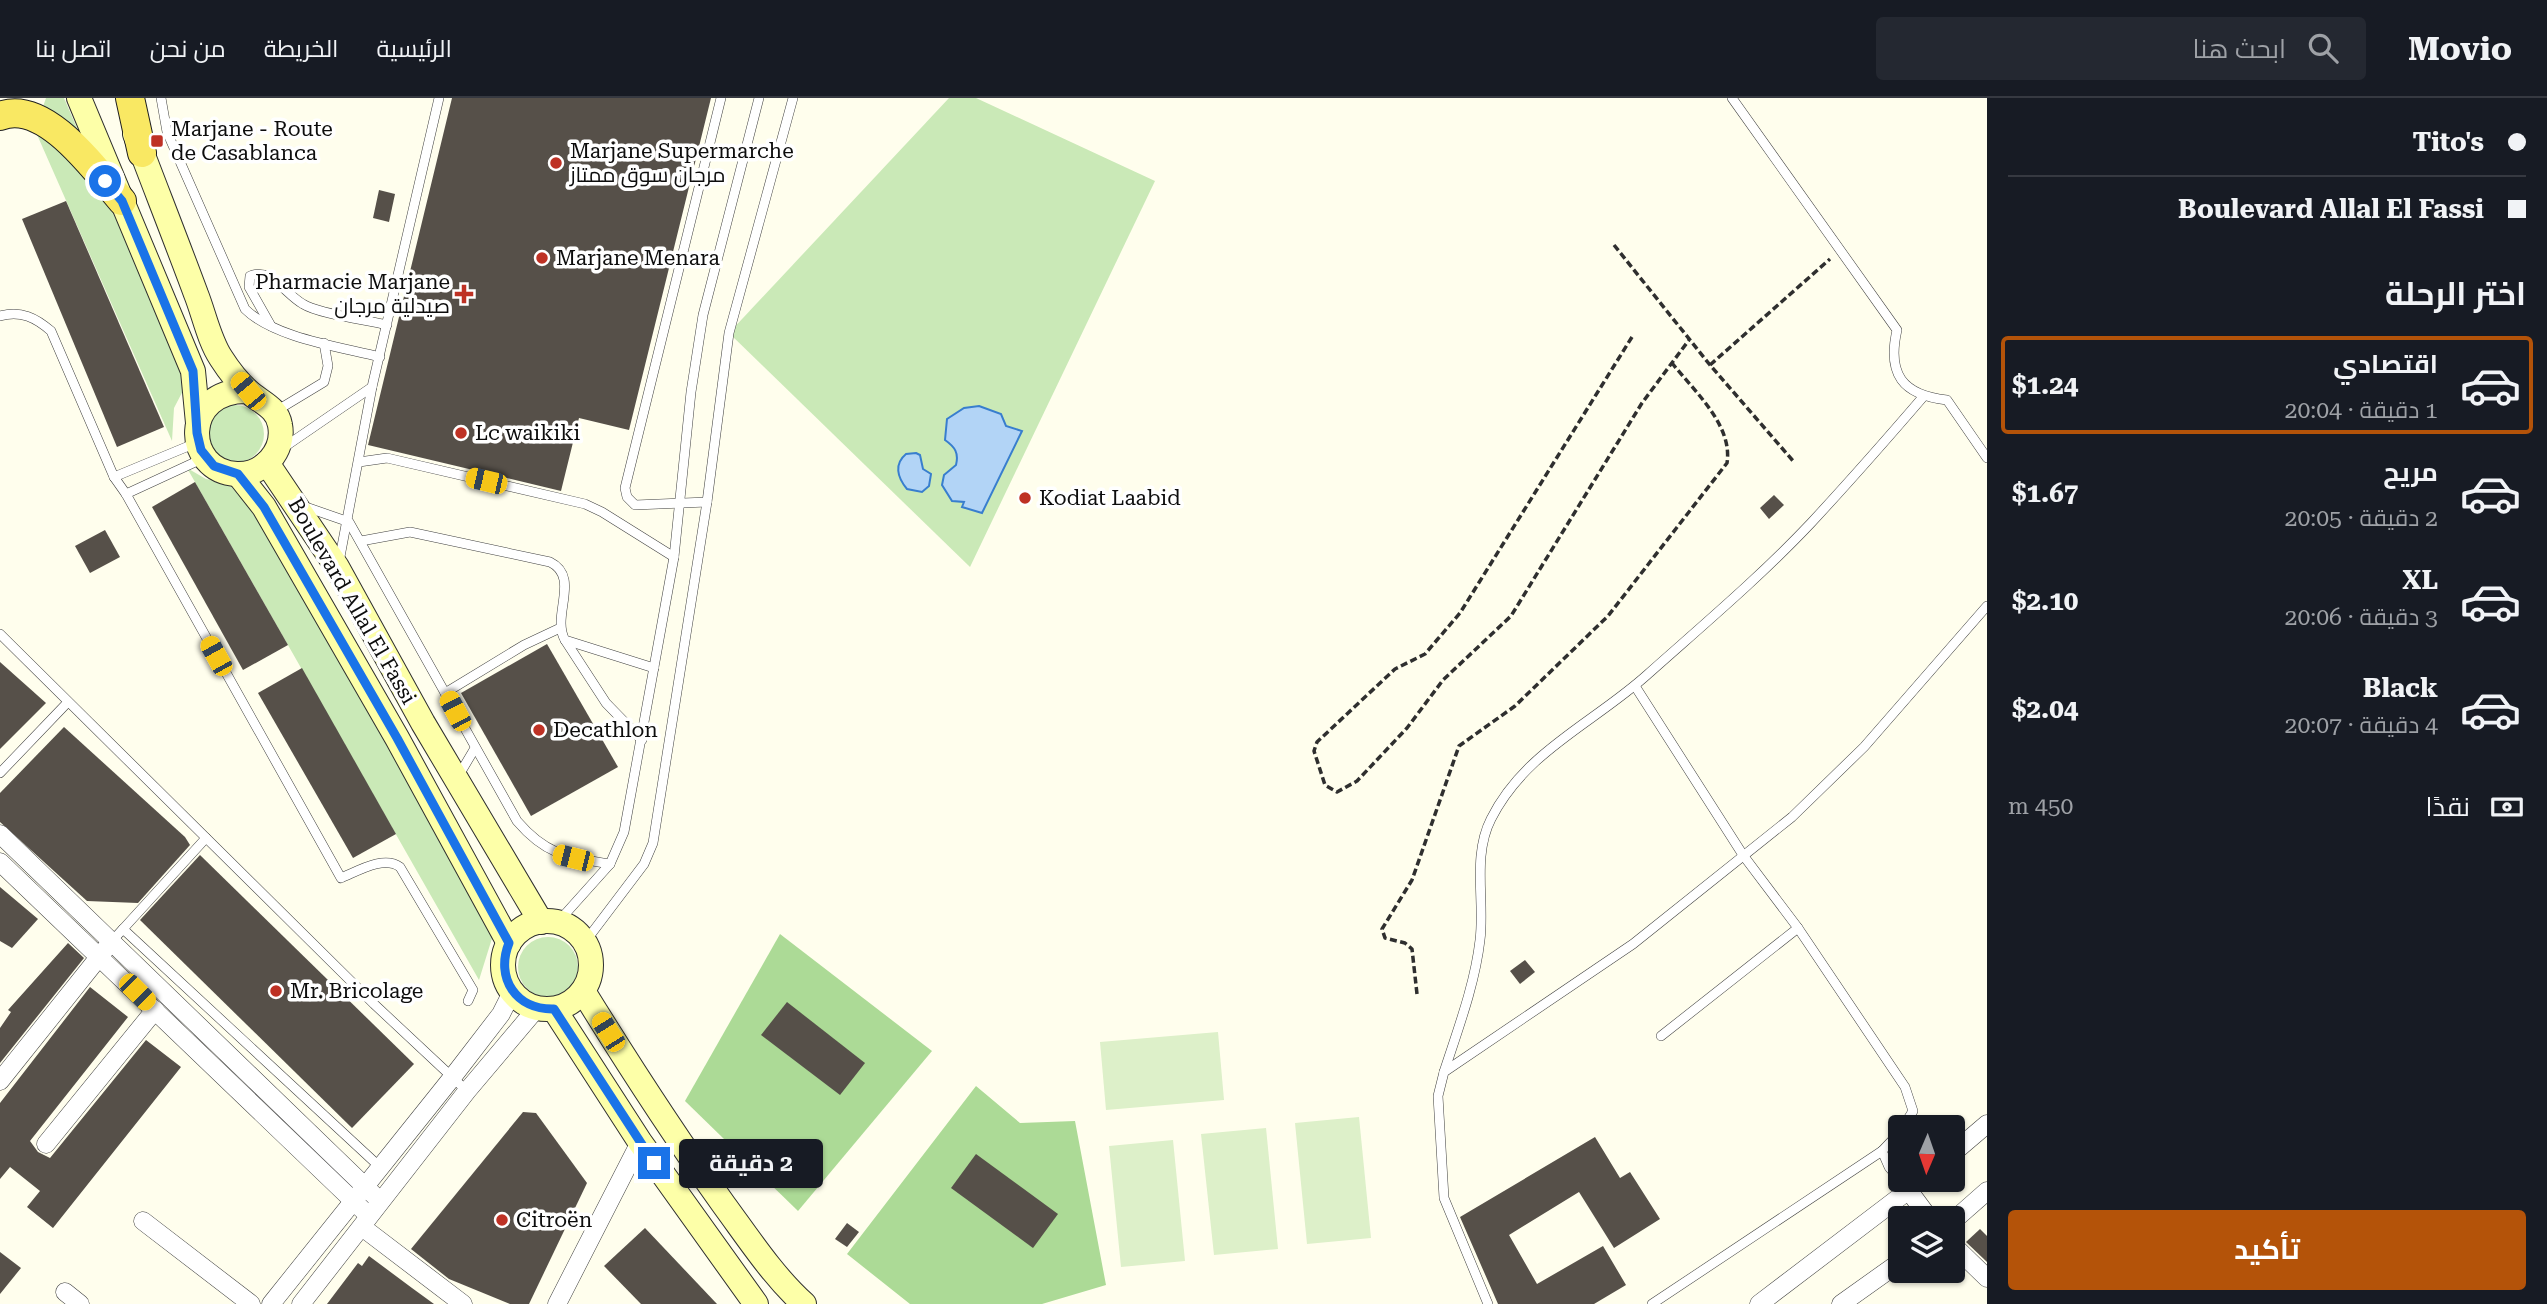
<!DOCTYPE html>
<html lang="ar">
<head>
<meta charset="utf-8">
<style>
  :root { --surface:#171b24; --page:#242831; --text:#f1f3f6; --muted:#9ea1a6; --line:#363941; --accent:#b45309 }
  body { margin:0; font-family:"Roboto Serif",Cairo,serif; background:var(--page); color:var(--text); direction:rtl; height:100vh; display:flex; flex-direction:column; font-size:26px; white-space:nowrap }
  * { box-sizing:border-box; margin:0 }
  p { font-size:23px; color:var(--muted) }
  .icon { flex:none; width:38px; height:38px; fill:none; stroke:currentColor; stroke-width:2; stroke-linecap:round; stroke-linejoin:round }
  .map { position:relative; flex:1; overflow:hidden; direction:ltr }
  .drawer { display:flex; flex-direction:column; background:var(--surface); width:560px }
  .drawer>* { flex:none }
  .banner { display:grid; align-content:center; height:154px; padding:0 21px; background:var(--surface) }
  .needle { width:46px; rotate:182deg }
  .buttons { position:absolute; left:1888px; top:1017px; display:grid; gap:14px }
  .buttons a { display:grid; place-items:center; width:77px; height:77px; border-radius:7px; background:var(--surface); box-shadow:0 2px 5px #0004; font-size:35px }
  .end { position:absolute; width:32px; height:32px; margin:-16px; border:9px solid #1a73e8; background:#fff; box-shadow:0 0 0 4px #fff }
  .from { border-radius:50% }
  .bubble { position:absolute; height:49px; border-radius:7px; background:var(--surface); box-shadow:0 2px 5px #0004; font-size:23px; font-weight:700; line-height:49px; text-align:center; direction:rtl }
  .car { position:absolute; width:21px; height:42px; margin:-21px -10px; border-radius:9px; box-shadow:0 0 5px 2px #0007; background:linear-gradient(#f5c518 24%,#345 0 40%,#f5c518 0 76%,#345 0 86%,#f5c518 0) }
  .banner b { display:flex; align-items:center; gap:24px; height:66px; font-size:26px }
  .banner b+b { border-top:2px solid var(--line) }
  .banner i { width:18px; height:18px; background:var(--text) }
  ul { padding:0; list-style:none }
  li { display:flex; align-items:center; gap:21px; height:98px; margin:0 14px 10px; padding:0 7px; border:4px solid transparent; border-radius:7px }
  li div { flex:1 }
  li b { display:block; font-size:26px }
  li em { font-style:normal; font-weight:700 }
  li.active { border-color:var(--accent) }
  li>.icon { width:63px; height:63px; stroke-width:1.5 }
  h2 { padding:0 21px; font-size:32px; line-height:84px }
  .pay { display:flex; align-items:center; gap:18px; height:77px; padding:0 21px; font-size:26px }
  .pay p { margin-inline-start:auto }
  .primary-button { display:flex; gap:14px; margin-top:auto; padding:14px 21px }
  .primary-button a { flex:1; height:80px; border-radius:7px; background:var(--accent); color:#fff; font-size:28px; font-weight:700; line-height:80px; text-align:center }
  header { display:flex; align-items:center; gap:42px; box-sizing:border-box; height:98px; padding:0 35px; background:var(--surface); border-bottom:2px solid var(--line) }
  header strong { font-size:33px }
  nav { display:flex; gap:38px; margin-inline-start:auto; font-size:24px }
  .search { width:490px; height:63px; background:var(--page); display:flex; align-items:center; gap:18px; box-sizing:border-box; padding:0 24px; border-radius:7px; color:var(--muted); font-size:26px }
  main { display:flex; flex:1; min-height:0 }
  .map>svg:first-child { display:block }
  .green { fill:#cae9b7 }
  .forest { fill:#acda96 }
  .pitch { fill:#ddf0c9 }
  .water { fill:#b2d4f6; stroke:#387ece; stroke-width:2 }
  .building { fill:#565049 }
  .lines { fill:none; stroke-linecap:round; stroke-linejoin:round }
  .service-casing { stroke:#404040; stroke-width:10 }
  .minor-casing { stroke:#404040; stroke-width:19 }
  .secondary-casing { stroke:#2f2f2f; stroke-width:26 }
  .primary-casing { stroke:#1e1e1e; stroke-width:30 }
  .path { stroke:#2f2f2f; stroke-width:3.5; stroke-dasharray:7 3.5; stroke-linecap:butt }
  .service { stroke:#fff; stroke-width:9 }
  .minor { stroke:#fff; stroke-width:18 }
  .secondary { stroke:#fdffa8; stroke-width:24 }
  .primary { stroke:#f9e863; stroke-width:28 }
  .route { stroke:#1a73e8; stroke-width:9 }
  .poi-dot { fill:#be3124; stroke:#fff; stroke-width:2.5 }
  .labels { text-anchor:middle; stroke-width:7; stroke-linejoin:round; paint-order:stroke }
  .poi-label { font-size:21px; fill:#0d0d0d; stroke:#fff; text-anchor:start }
  .street-label { font-size:21px; fill:#0d0d0d; stroke:#fff }
</style>
</head>
<body>
<header>
<strong>Movio</strong>
<div class="search"><svg class="icon" aria-label="search" viewBox="0 0 24 24"><circle cx="10" cy="10" r="6"/><path d="M15 15l6 6"/></svg>ابحث هنا</div>
<nav><a>الرئيسية</a><a>الخريطة</a><a>من نحن</a><a>اتصل بنا</a></nav>
</header>
<main>
<section class="drawer">
<div class="banner">
<b><i class="from"></i>Tito's</b>
<b><i></i>Boulevard Allal El Fassi</b>
</div>
<h2>اختر الرحلة</h2>
<ul>
<li class="active"><svg class="icon" aria-label="car" viewBox="0 0 24 24"><path d="M5 17H2v-5l4-1 3-4h7l3 4 3 1v5h-3M9 17h6M6 11h13"/><circle cx="7" cy="17" r="2"/><circle cx="17" cy="17" r="2"/></svg><div><b>اقتصادي</b><p>1 دقيقة · 20:04</p></div><em>$1.24</em></li>
<li><svg class="icon" aria-label="car" viewBox="0 0 24 24"><path d="M5 17H2v-5l4-1 3-4h7l3 4 3 1v5h-3M9 17h6M6 11h13"/><circle cx="7" cy="17" r="2"/><circle cx="17" cy="17" r="2"/></svg><div><b>مريح</b><p>2 دقيقة · 20:05</p></div><em>$1.67</em></li>
<li><svg class="icon" aria-label="car" viewBox="0 0 24 24"><path d="M5 17H2v-5l4-1 3-4h7l3 4 3 1v5h-3M9 17h6M6 11h13"/><circle cx="7" cy="17" r="2"/><circle cx="17" cy="17" r="2"/></svg><div><b>XL</b><p>3 دقيقة · 20:06</p></div><em>$2.10</em></li>
<li><svg class="icon" aria-label="car" viewBox="0 0 24 24"><path d="M5 17H2v-5l4-1 3-4h7l3 4 3 1v5h-3M9 17h6M6 11h13"/><circle cx="7" cy="17" r="2"/><circle cx="17" cy="17" r="2"/></svg><div><b>Black</b><p>4 دقيقة · 20:07</p></div><em>$2.04</em></li>
</ul>
<div class="pay"><svg class="icon" aria-label="cash" viewBox="0 0 24 24"><path d="M3 7h18v10H3z"/><circle cx="12" cy="12" r="2"/></svg>نقدًا<p>450 m</p></div>
<div class="primary-button"><a>تأكيد</a></div>
</section>
<div class="map">
<svg width="1987" height="1206" viewBox="0 0 1987 1206">
  <rect width="100%" height="100%" fill="#fffeed"/>
  <!-- green -->
  <g class="green">
    <polygon points="46,0 64,0 187,285 174,310 172,343 35,32"/>
    <polygon points="949,0 976,0 1155,83 970,469 729,235"/>
    <circle cx="235" cy="336" r="29"/>
    <polygon points="187,370 206,381 240,387 494,834 479,882"/>
    <circle cx="548" cy="869" r="30"/>
  </g>
  <!-- forest -->
  <g class="forest">
    <polygon points="780,836 932,953 798,1113 685,1003"/>
    <polygon points="976,988 1020,1025 1075,1023 1106,1187 1042,1206 910,1206 847,1156"/>
  </g>
  <!-- pitch -->
  <g class="pitch">
    <polygon points="1218,934 1224,1002 1106,1012 1100,944"/>
    <polygon points="1359,1019 1371,1140 1307,1146 1295,1025"/>
    <polygon points="1266,1030 1278,1151 1214,1157 1201,1036"/>
    <polygon points="1173,1042 1185,1163 1121,1169 1109,1048"/>
  </g>
  <!-- water -->
  <g class="water">
    <path d="M979,308L1001,316L1006,328L1022,333L982,415L962,409L964,404L952,403L942,387L944,377L956,367C959,355 955,349 945,342L947,321L964,310Z"/>
    <path d="M916,355L920,357L923,371L931,376L929,388L922,394L907,391C897,379 894,366 906,356Z"/>
  </g>
  <!-- building -->
  <g class="building">
    <polygon points="452,0 711,0 629,332 579,320 561,393 368,347"/>
    <polygon points="379,92 395,96 389,124 373,120"/>
    <polygon points="66,103 164,329 117,349 22,121"/>
    <polygon points="195,384 288,547 243,572 152,409"/>
    <polygon points="1774,397 1784,407 1769,421 1760,410"/>
    <polygon points="105,432 120,459 90,475 75,448"/>
    <polygon points="547,546 618,669 531,718 461,595"/>
    <polygon points="0,564 46,605 0,651"/>
    <polygon points="302,570 396,736 353,760 258,595"/>
    <polygon points="64,629 185,739 190,747 138,805 87,803 0,724 0,695"/>
    <polygon points="200,757 414,966 352,1030 140,822"/>
    <polygon points="0,789 38,821 12,850 0,843"/>
    <polygon points="68,845 84,860 0,965 0,930 11,914 8,912"/>
    <polygon points="1525,862 1535,874 1520,886 1510,873"/>
    <polygon points="90,889 128,919 30,1043 38,1054 50,1060 146,942 181,969 53,1130 27,1109 40,1093 10,1069 0,1081 0,1005"/>
    <polygon points="787,904 865,965 840,997 761,937"/>
    <polygon points="523,1014 536,1015 587,1085 529,1206 510,1206 449,1181 411,1151"/>
    <polygon points="1595,1039 1620,1080 1630,1074 1660,1121 1614,1150 1579,1094 1509,1137 1537,1186 1603,1148 1626,1187 1594,1206 1498,1206 1460,1119"/>
    <polygon points="976,1056 1058,1116 1033,1150 951,1090"/>
    <polygon points="847,1125 859,1134 847,1149 835,1141"/>
    <polygon points="645,1130 717,1206 641,1206 604,1168"/>
    <polygon points="1980,1131 1987,1138 1987,1164 1966,1144"/>
    <polygon points="0,1154 21,1170 0,1196"/>
    <polygon points="369,1158 412,1190 434,1206 327,1206 358,1165 362,1168"/>
  </g>
  <g class="lines">
    <!-- service casing -->
    <g class="service-casing">
      <g id="service">
        <path d="M161,0L167,34L245,211C274,240 341,249 380,259"/>
        <path d="M1732,0L1897,232C1887,276 1902,297 1947,302L1987,360"/>
        <path d="M0,218C21,212 36,220 51,233L114,379L126,396L341,780C358,773 384,757 400,769L473,892L468,903"/>
        <path d="M271,228L249,189L250,178C271,169 285,196 303,206C319,216 367,222 387,227"/>
        <polyline points="276,313 324,284 328,268 324,245"/>
        <polyline points="283,350 372,289 439,0"/>
        <polyline points="359,364 387,360 585,406 602,414 674,459"/>
        <polyline points="114,379 196,345"/>
        <polyline points="126,396 204,360"/>
        <polyline points="707,404 635,407 627,399 625,390 721,0"/>
        <path d="M303,408L349,424L517,723C546,757 567,759 610,766"/>
        <path d="M361,443L410,434L550,464C581,479 551,518 565,542L654,570"/>
        <polyline points="339,464 372,289"/>
        <polyline points="0,536 374,906 467,993"/>
        <polyline points="565,542 606,605 642,642"/>
        <polyline points="1635,588 1743,757 1798,830 1905,989 1913,1013 1903,1029"/>
        <polyline points="445,595 524,547 558,531"/>
        <polyline points="0,675 68,604"/>
        <polyline points="459,677 475,650"/>
        <polyline points="558,824 610,766 624,734 674,459 691,294 703,217 759,0"/>
        <polyline points="123,831 206,740"/>
        <polyline points="112,843 123,831 381,1070"/>
        <polyline points="585,844 644,766 653,745 707,404 729,235 793,0"/>
        <polyline points="1661,938 1798,830"/>
        <path d="M1444,974C1458,931 1475,886 1480,842C1485,803 1472,758 1491,721C1525,653 1594,625 1648,576C1703,527 1760,479 1811,425C1849,384 1886,342 1923,299"/>
        <polyline points="1900,1034 1882,1053 1889,1069 1909,1093"/>
        <polyline points="1488,1206 1444,1100 1438,998 1444,974 1633,846 1792,719 1864,649 1987,508"/>
        <polyline points="1652,1206 1882,1053"/>
      </g>
    </g>
    <!-- minor casing -->
    <g class="minor-casing">
      <g id="minor">
        <polyline points="0,736 380,1103"/>
        <polyline points="0,764 369,1118"/>
        <polyline points="0,983 107,849"/>
        <polyline points="46,1046 155,912"/>
        <polyline points="1953,1055 1987,1026"/>
        <polyline points="1909,1093 1929,1120"/>
        <polyline points="143,1123 251,1206"/>
        <polyline points="1953,1123 1987,1093"/>
        <polyline points="362,1129 463,1206"/>
        <polyline points="1953,1147 1987,1180"/>
        <polyline points="65,1194 80,1206"/>
        <polyline points="271,1206 451,981 501,916 512,894"/>
        <polyline points="301,1206 467,993 537,910"/>
        <polyline points="557,1206 640,1044"/>
        <polyline points="1759,1206 1922,1082"/>
        <polyline points="1841,1206 1900,1164"/>
      </g>
    </g>
    <!-- secondary casing -->
    <g class="secondary-casing">
      <g id="secondary">
        <polyline points="79,0 193,273 198,325"/>
        <path d="M135,36C155,89 176,142 196,196C204,216 209,242 221,260C228,271 239,285 248,293C261,305 277,309 280,327C285,353 263,377 237,376C183,374 181,291 248,293"/>
        <polyline points="267,365 337,469 423,625 541,824"/>
        <polyline points="238,376 264,409 397,640 509,845"/>
        <circle cx="547" cy="867" r="44"/>
        <path d="M583,893C628,966 674,1037 724,1107C749,1141 773,1178 804,1206"/>
        <polyline points="554,911 640,1044 756,1206"/>
      </g>
    </g>
    <!-- primary casing -->
    <g class="primary-casing">
      <g id="primary">
        <polyline points="130,0 142,55"/>
        <path d="M0,18C45,0 96,73 122,103"/>
      </g>
    </g>
    <!-- path -->
    <g class="path">
      <polyline points="1614,147 1710,267 1794,364"/>
      <polyline points="1632,239 1460,515 1425,556 1395,571 1317,644 1314,653 1325,687 1337,694 1357,683 1407,630 1443,582 1511,518 1642,305 1689,242"/>
      <polyline points="1710,267 1830,161"/>
      <path d="M1417,896L1412,851L1405,845L1385,840L1382,831L1412,782L1459,648L1515,608L1608,518L1727,365C1733,327 1694,293 1672,265"/>
    </g>
    <!-- service -->
    <use href="#service" class="service"/>
    <!-- minor -->
    <use href="#minor" class="minor"/>
    <!-- secondary -->
    <use href="#secondary" class="secondary"/>
    <!-- primary -->
    <use href="#primary" class="primary"/>
  </g>
  <g class="lines">
    <!-- route -->
    <path class="route" d="M105,83L122,103L193,273L197,335L201,352L214,368L238,376L264,409L397,640L509,845C495,880 516,912 554,911L654,1065"/>
  </g>
  <!-- markers -->
  <g class="poi-dot">
    <rect x="150" y="36" width="14" height="14" rx="3.5"/>
    <circle cx="556" cy="65" r="7"/>
    <circle cx="542" cy="160" r="7"/>
    <path d="M460.5 185.5h7v7h7v7h-7v7h-7v-7h-7v-7h7z"/>
    <circle cx="461" cy="335" r="7"/>
    <circle cx="1025" cy="400" r="7"/>
    <circle cx="539" cy="632" r="7"/>
    <circle cx="276" cy="893" r="7"/>
    <circle cx="502" cy="1122" r="7"/>
  </g>
  <g class="labels">
    <!-- poi labels -->
    <g class="poi-label">
      <text x="171" y="38">Marjane - Route<tspan x="171" dy="24">de Casablanca</tspan></text>
      <text x="570" y="60">Marjane Supermarche<tspan x="570" dy="24">مرجان سوق ممتاز</tspan></text>
      <text x="556" y="167">Marjane Menara</text>
      <text x="450" y="191" text-anchor="end">Pharmacie Marjane<tspan x="450" dy="24">صيدلية مرجان</tspan></text>
      <text x="475" y="342">Lc waikiki</text>
      <text x="1039" y="407">Kodiat Laabid</text>
      <text x="553" y="639">Decathlon</text>
      <text x="290" y="900">Mr. Bricolage</text>
      <text x="516" y="1129">Citroën</text>
    </g>
    <!-- street labels -->
    <g class="street-label">
      <text transform="translate(352 503) rotate(60)" y="7">Boulevard Allal El Fassi</text>
    </g>
  </g>
</svg>
<div class="buttons">
<a><svg class="needle" viewBox="-14 -14 28 28"><path d="M0-13l5 13h-10z" fill="#e53935"/><path d="M0 13l5-13h-10z" fill="#9ea1a6"/></svg></a>
<a><svg class="icon" aria-label="layers" viewBox="0 0 24 24"><path d="M12 4l9 5-9 5-9-5zM3 14l9 5 9-5"/></svg></a>
</div>
<i class="end from" style="left:105px;top:83px"></i>
<i class="end" style="left:654px;top:1065px"></i>
<div class="bubble" style="left:679px;top:1041px;width:144px">2 دقيقة</div>
<i class="car" style="left:248px;top:293px;rotate:320deg"></i>
<i class="car" style="left:486px;top:383px;rotate:283deg"></i>
<i class="car" style="left:216px;top:558px;rotate:331deg"></i>
<i class="car" style="left:455px;top:613px;rotate:332deg"></i>
<i class="car" style="left:573px;top:760px;rotate:284deg"></i>
<i class="car" style="left:137px;top:894px;rotate:135deg"></i>
<i class="car" style="left:608px;top:934px;rotate:328deg"></i>
</div>
</main>
</body>
</html>
